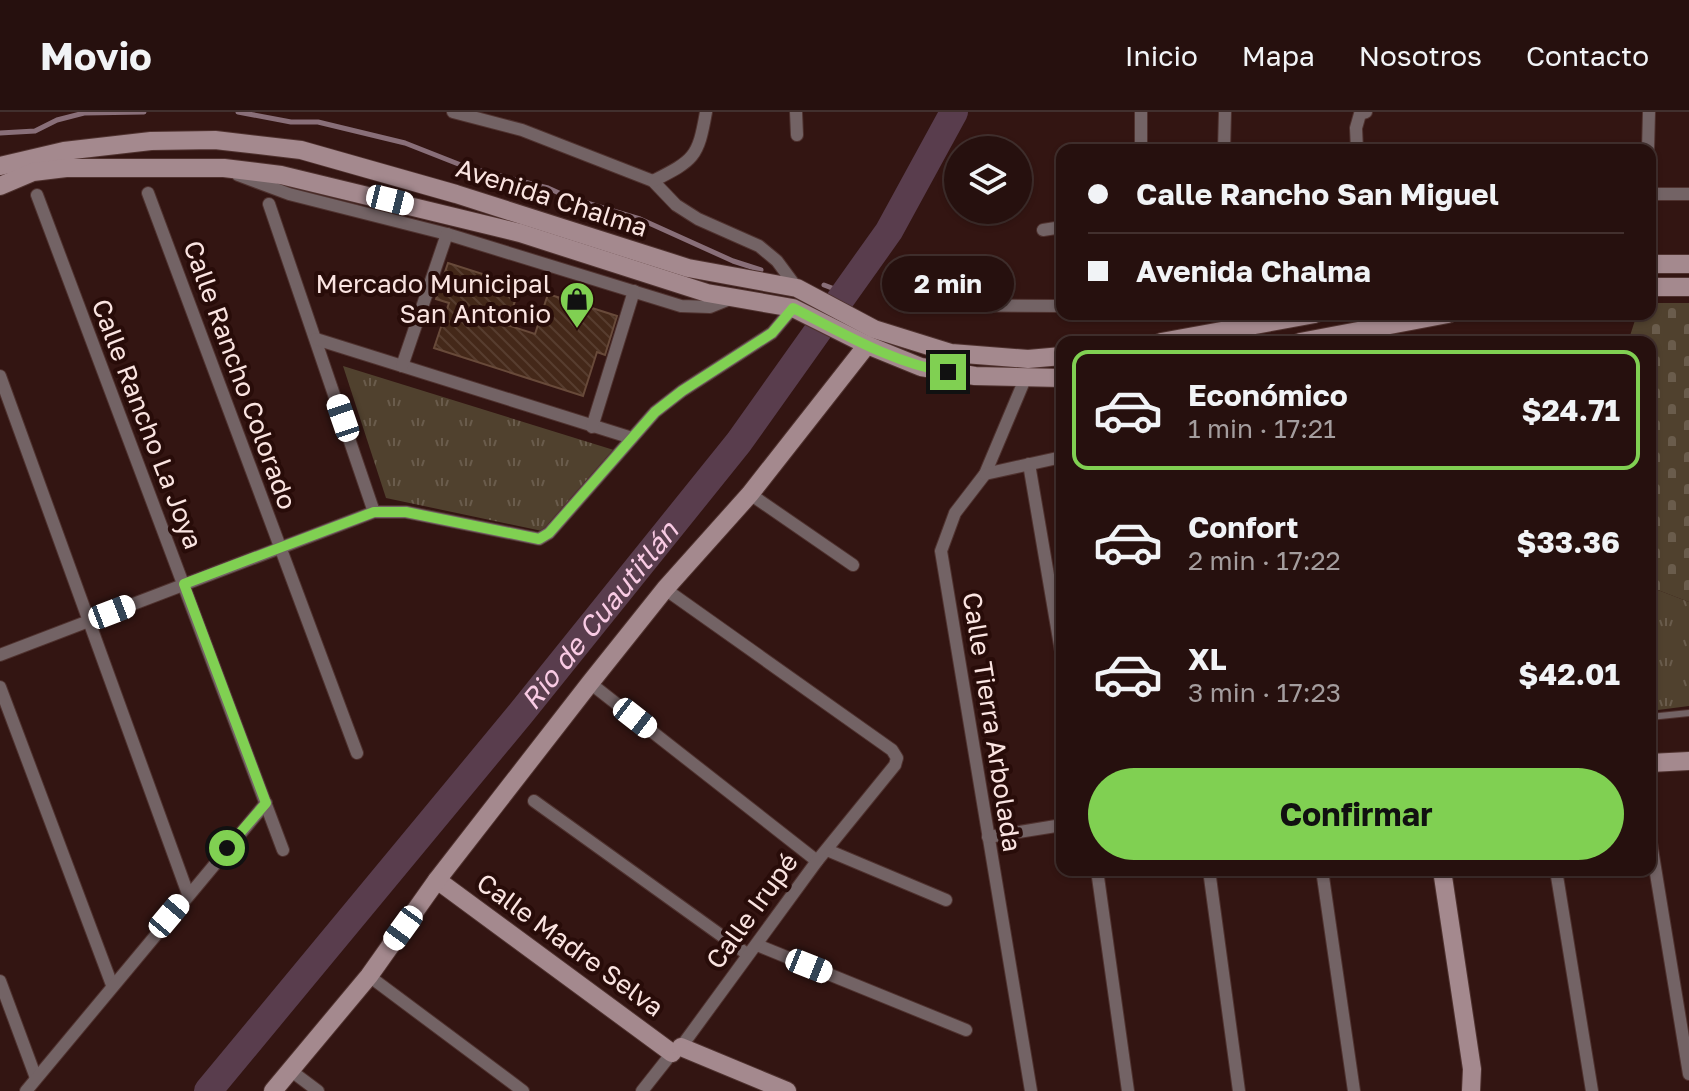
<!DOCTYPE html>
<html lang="es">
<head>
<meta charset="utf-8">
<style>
  :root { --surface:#26100e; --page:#321e1c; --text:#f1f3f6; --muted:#a49d9e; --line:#42302e; --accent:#80d052 }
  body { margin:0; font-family:"Golos Text",sans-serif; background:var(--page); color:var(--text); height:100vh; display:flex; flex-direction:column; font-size:30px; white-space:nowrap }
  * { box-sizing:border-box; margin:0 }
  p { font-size:26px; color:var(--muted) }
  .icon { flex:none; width:44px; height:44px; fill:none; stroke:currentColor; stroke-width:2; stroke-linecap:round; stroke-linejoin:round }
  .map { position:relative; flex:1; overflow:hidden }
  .panel { position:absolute; left:1056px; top:224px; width:600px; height:540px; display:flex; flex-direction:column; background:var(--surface); border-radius:16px; box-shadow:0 2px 6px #0004,0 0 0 2px var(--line) }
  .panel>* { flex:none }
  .banner { position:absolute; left:1056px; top:32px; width:600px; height:176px; border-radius:16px; box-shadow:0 2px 6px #0004,0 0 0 2px var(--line); display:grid; align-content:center; height:176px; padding:0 32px; background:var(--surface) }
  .fabs { position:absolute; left:944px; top:24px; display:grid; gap:16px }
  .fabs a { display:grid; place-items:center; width:88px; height:88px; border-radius:50%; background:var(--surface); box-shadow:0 2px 6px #0004,0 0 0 2px var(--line); font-size:40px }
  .end { position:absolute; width:36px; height:36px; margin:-18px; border:10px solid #80d052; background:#111; box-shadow:0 0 0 4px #111 }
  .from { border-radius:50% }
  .bubble { position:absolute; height:56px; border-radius:28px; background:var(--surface); box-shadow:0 2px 6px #0004,0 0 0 2px var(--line); font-size:26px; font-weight:700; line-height:56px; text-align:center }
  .car { position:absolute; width:24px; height:48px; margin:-24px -12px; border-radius:10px; box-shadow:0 0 6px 2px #0007; background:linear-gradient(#fff 24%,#345 0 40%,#fff 0 76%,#345 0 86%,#fff 0) }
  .banner b { display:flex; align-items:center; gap:28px; height:76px; font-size:30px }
  .banner b+b { border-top:2px solid var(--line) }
  .banner i { width:20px; height:20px; background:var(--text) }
  ul { padding:14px 0 0; list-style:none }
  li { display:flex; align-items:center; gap:24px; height:120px; margin:0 16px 12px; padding:0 16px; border:4px solid transparent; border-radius:16px }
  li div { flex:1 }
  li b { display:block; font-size:30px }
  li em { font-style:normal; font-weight:700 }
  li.on { border-color:var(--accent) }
  li>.icon { width:72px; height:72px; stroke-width:1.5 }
  .action { display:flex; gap:16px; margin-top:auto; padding:16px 32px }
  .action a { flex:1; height:92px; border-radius:48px; background:var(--accent); color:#111; font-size:32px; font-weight:700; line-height:92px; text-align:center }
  header { display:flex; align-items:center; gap:48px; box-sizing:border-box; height:112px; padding:0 40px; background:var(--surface); border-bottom:2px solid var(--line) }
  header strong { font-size:38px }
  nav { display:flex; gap:44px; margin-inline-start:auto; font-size:28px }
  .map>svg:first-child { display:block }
  .cemetery { fill:url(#cemetery-stones) }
  .park { fill:url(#park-tufts) }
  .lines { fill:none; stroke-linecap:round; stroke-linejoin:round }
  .stream { stroke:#896f79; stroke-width:5 }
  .river { stroke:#593d4d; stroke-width:28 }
  .building { fill:url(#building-back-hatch); stroke:#684a3a; stroke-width:2 }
  .lane-casing { stroke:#4f322f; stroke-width:8 }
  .street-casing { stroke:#4f322f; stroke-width:14 }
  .secondary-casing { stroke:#4f322f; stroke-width:20 }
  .lane { stroke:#736365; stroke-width:6 }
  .street { stroke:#736365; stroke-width:12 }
  .secondary { stroke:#a4898e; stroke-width:18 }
  .route { stroke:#80d052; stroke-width:10 }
  .labels { text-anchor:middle; stroke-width:8; stroke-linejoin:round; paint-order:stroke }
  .street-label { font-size:26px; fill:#fae4e1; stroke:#280c09 }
  .poi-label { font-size:26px; fill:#fae4e1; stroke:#280c09; text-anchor:end }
  .water-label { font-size:28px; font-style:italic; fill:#f9cbe4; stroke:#280c09 }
</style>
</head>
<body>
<header>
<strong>Movio</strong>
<nav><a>Inicio</a><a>Mapa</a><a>Nosotros</a><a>Contacto</a></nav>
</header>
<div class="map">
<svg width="1689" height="979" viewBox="0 0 1689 979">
  <defs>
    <pattern id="cemetery-stones" width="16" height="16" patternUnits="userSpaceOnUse" patternTransform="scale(2)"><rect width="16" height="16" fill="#50412e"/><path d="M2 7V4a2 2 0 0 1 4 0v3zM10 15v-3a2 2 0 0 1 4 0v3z" fill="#6a5c4c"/></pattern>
    <pattern id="park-tufts" width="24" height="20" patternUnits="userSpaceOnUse" patternTransform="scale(2)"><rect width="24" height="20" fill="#50412e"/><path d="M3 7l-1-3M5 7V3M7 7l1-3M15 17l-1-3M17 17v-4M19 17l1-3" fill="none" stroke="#6a5c4c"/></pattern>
    <pattern id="building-back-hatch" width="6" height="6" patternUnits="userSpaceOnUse" patternTransform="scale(2)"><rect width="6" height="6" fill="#442819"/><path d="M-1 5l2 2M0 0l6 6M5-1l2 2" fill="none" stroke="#573d2f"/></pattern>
  </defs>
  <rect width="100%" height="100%" fill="#331512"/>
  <!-- cemetery -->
  <polygon class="cemetery" points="1650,191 1689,191 1689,490 1650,475 1650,230 1628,230 1637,202 1650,202"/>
  <!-- park -->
  <g class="park">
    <polygon points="343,254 617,339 542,419 386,386"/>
    <polygon points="1650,475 1689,490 1689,594 1650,599"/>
  </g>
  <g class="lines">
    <!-- stream -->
    <g class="stream">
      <polyline points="238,0 291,10 318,10 405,31 466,55 548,76 570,86 640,107 733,149 761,158"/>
      <polyline points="0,21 35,19 57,8 84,1 144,0"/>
      <polyline points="824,173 845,181"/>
    </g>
    <!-- river -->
    <path class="river" id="s1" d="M208,979L521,601L739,330L889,119L954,0"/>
  </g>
  <!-- building -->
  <polygon class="building" points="448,151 520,174 507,213 535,222 548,182 617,204 605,243 597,240 583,284 434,236 449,191 436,187"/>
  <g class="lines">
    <!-- lane casing -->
    <g class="lane-casing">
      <polyline id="lane" points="1650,605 1689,601"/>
    </g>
    <!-- street casing -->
    <g class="street-casing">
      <g id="street">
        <polyline points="453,0 522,18 653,69 676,93 698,107 759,134 777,149 797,176"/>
        <polyline points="796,0 797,23"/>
        <polyline points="1141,38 1141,0"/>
        <polyline points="1200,38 1224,37"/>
        <polyline points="1224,38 1225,0"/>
        <polyline points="1357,38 1356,16 1360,2 1366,0"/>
        <polyline points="1648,38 1649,0"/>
        <polyline points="238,63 289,82 447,122 681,194 710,195 730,187"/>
        <path d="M653,69C694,48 698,46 706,0"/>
        <polyline points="148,81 357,641"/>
        <polyline points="1650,82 1689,82"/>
        <polyline points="37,83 283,738"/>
        <polyline points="269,92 374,400"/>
        <polyline points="1043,118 1062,115"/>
        <polyline points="927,193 1062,194"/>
        <polyline points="316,227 632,326"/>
        <polyline points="402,254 447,122"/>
        <polyline points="0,264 188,782"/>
        <polyline points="1025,267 985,362 955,401 941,439 1031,979"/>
        <polyline points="592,315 634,179"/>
        <polyline points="1029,352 1062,545"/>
        <polyline points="985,362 1062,345"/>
        <polyline points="750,382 853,453"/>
        <polyline points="0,543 374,400 406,400 539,427 549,421 655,300 682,279 772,221 793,196"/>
        <polyline points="590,571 817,749"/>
        <polyline points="0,575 112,873"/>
        <polyline points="534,689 747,842"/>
        <polyline points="988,725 1062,713"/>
        <polyline points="1650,725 1689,962"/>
        <polyline points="827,738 946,788"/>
        <polyline points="1097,758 1128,979"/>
        <polyline points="1209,758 1239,979"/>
        <polyline points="1322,758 1354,979"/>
        <polyline points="1556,758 1592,979"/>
        <polyline points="757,833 966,918"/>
        <polyline points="369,864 523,979"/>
        <polyline points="0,869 36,966"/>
        <polyline points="290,958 318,979"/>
        <polyline points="26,979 266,691"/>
        <polyline points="642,979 672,941 681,935 817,749 895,653 897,646 892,638 665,477"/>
      </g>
    </g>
    <!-- secondary casing -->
    <g class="secondary-casing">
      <g id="secondary">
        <polyline points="0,54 64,39 151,29 215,28 301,38 456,82 688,156 797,176 874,217 951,241 1028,247 1062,244"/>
        <polyline points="0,74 33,60 66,56 224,56 281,63 520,121 707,181 793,196 867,233 921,255 975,264 1062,266"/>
        <polyline points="1650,152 1689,152"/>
        <polyline points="1650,175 1689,175"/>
        <polyline points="1161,230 1315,202"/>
        <polyline points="1300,230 1448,202"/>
        <polyline points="1650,651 1689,649"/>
        <polyline points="1442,758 1472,957 1471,979"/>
        <polyline points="437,768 672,941"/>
        <polyline points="681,935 787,979"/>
        <polyline points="273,979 369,864 437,768 590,571 665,477 750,382 867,233"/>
      </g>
    </g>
    <!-- lane -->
    <use href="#lane" class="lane"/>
    <!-- street -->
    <use href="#street" class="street"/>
    <!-- secondary -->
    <use href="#secondary" class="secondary"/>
  </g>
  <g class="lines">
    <!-- route -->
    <path class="route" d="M227,736L266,691L184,472L374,400H406L539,427L549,421L655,300L682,279L772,221L793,196C843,221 892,251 948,260"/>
  </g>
  <!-- icons -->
  <defs>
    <g id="shop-pin" transform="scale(1.8)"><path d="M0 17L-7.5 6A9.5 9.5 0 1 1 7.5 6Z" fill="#80d052" stroke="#280c09"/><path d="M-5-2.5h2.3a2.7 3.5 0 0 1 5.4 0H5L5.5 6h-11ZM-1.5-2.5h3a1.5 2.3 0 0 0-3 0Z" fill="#111"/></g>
  </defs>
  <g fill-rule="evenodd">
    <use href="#shop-pin" x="577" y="187"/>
  </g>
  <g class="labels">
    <!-- street labels -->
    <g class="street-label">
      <text transform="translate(552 86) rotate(18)" y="9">Avenida Chalma</text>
      <text transform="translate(240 263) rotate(70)" y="9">Calle Rancho Colorado</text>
      <text transform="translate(147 312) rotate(69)" y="9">Calle Rancho La Joya</text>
      <text transform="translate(992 610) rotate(81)" y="9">Calle Tierra Arbolada</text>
      <text transform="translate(752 799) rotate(-54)" y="9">Calle Irupé</text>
      <text transform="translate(570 833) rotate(36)" y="9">Calle Madre Selva</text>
    </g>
    <!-- poi labels -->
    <g class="poi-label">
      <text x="551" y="181">Mercado Municipal<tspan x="551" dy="30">San Antonio</tspan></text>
    </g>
    <!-- water labels -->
    <g class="water-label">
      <text dy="10" stroke="none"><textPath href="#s1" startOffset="616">Rio de Cuautitlán</textPath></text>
    </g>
  </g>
</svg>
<div class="fabs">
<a><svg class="icon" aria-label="layers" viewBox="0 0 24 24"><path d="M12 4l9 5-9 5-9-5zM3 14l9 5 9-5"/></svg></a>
</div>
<i class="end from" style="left:227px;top:736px"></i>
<i class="end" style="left:948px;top:260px"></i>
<div class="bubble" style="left:882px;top:144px;width:132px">2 min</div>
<i class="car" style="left:390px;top:88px;rotate:104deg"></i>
<i class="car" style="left:343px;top:306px;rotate:341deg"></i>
<i class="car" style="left:112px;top:500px;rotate:69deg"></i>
<i class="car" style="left:635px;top:606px;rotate:128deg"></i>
<i class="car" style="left:169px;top:804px;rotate:40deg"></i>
<i class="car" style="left:403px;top:816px;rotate:216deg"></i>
<i class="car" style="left:809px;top:854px;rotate:112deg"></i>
<div class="banner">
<b><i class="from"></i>Calle Rancho San Miguel</b>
<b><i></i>Avenida Chalma</b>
</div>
<section class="panel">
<ul>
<li class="on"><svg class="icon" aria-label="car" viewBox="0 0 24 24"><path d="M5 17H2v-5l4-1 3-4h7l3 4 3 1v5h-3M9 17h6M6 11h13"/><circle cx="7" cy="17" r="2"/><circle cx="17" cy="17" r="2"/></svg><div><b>Económico</b><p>1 min · 17:21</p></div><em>$24.71</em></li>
<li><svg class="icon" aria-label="car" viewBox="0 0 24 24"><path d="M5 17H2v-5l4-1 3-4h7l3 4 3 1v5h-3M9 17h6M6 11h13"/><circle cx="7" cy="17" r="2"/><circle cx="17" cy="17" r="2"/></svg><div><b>Confort</b><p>2 min · 17:22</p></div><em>$33.36</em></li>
<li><svg class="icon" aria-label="car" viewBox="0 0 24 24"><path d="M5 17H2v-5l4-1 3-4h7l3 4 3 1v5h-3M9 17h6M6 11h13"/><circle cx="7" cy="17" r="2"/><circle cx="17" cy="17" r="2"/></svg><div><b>XL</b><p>3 min · 17:23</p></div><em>$42.01</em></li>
</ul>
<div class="action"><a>Confirmar</a></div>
</section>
</div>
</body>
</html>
